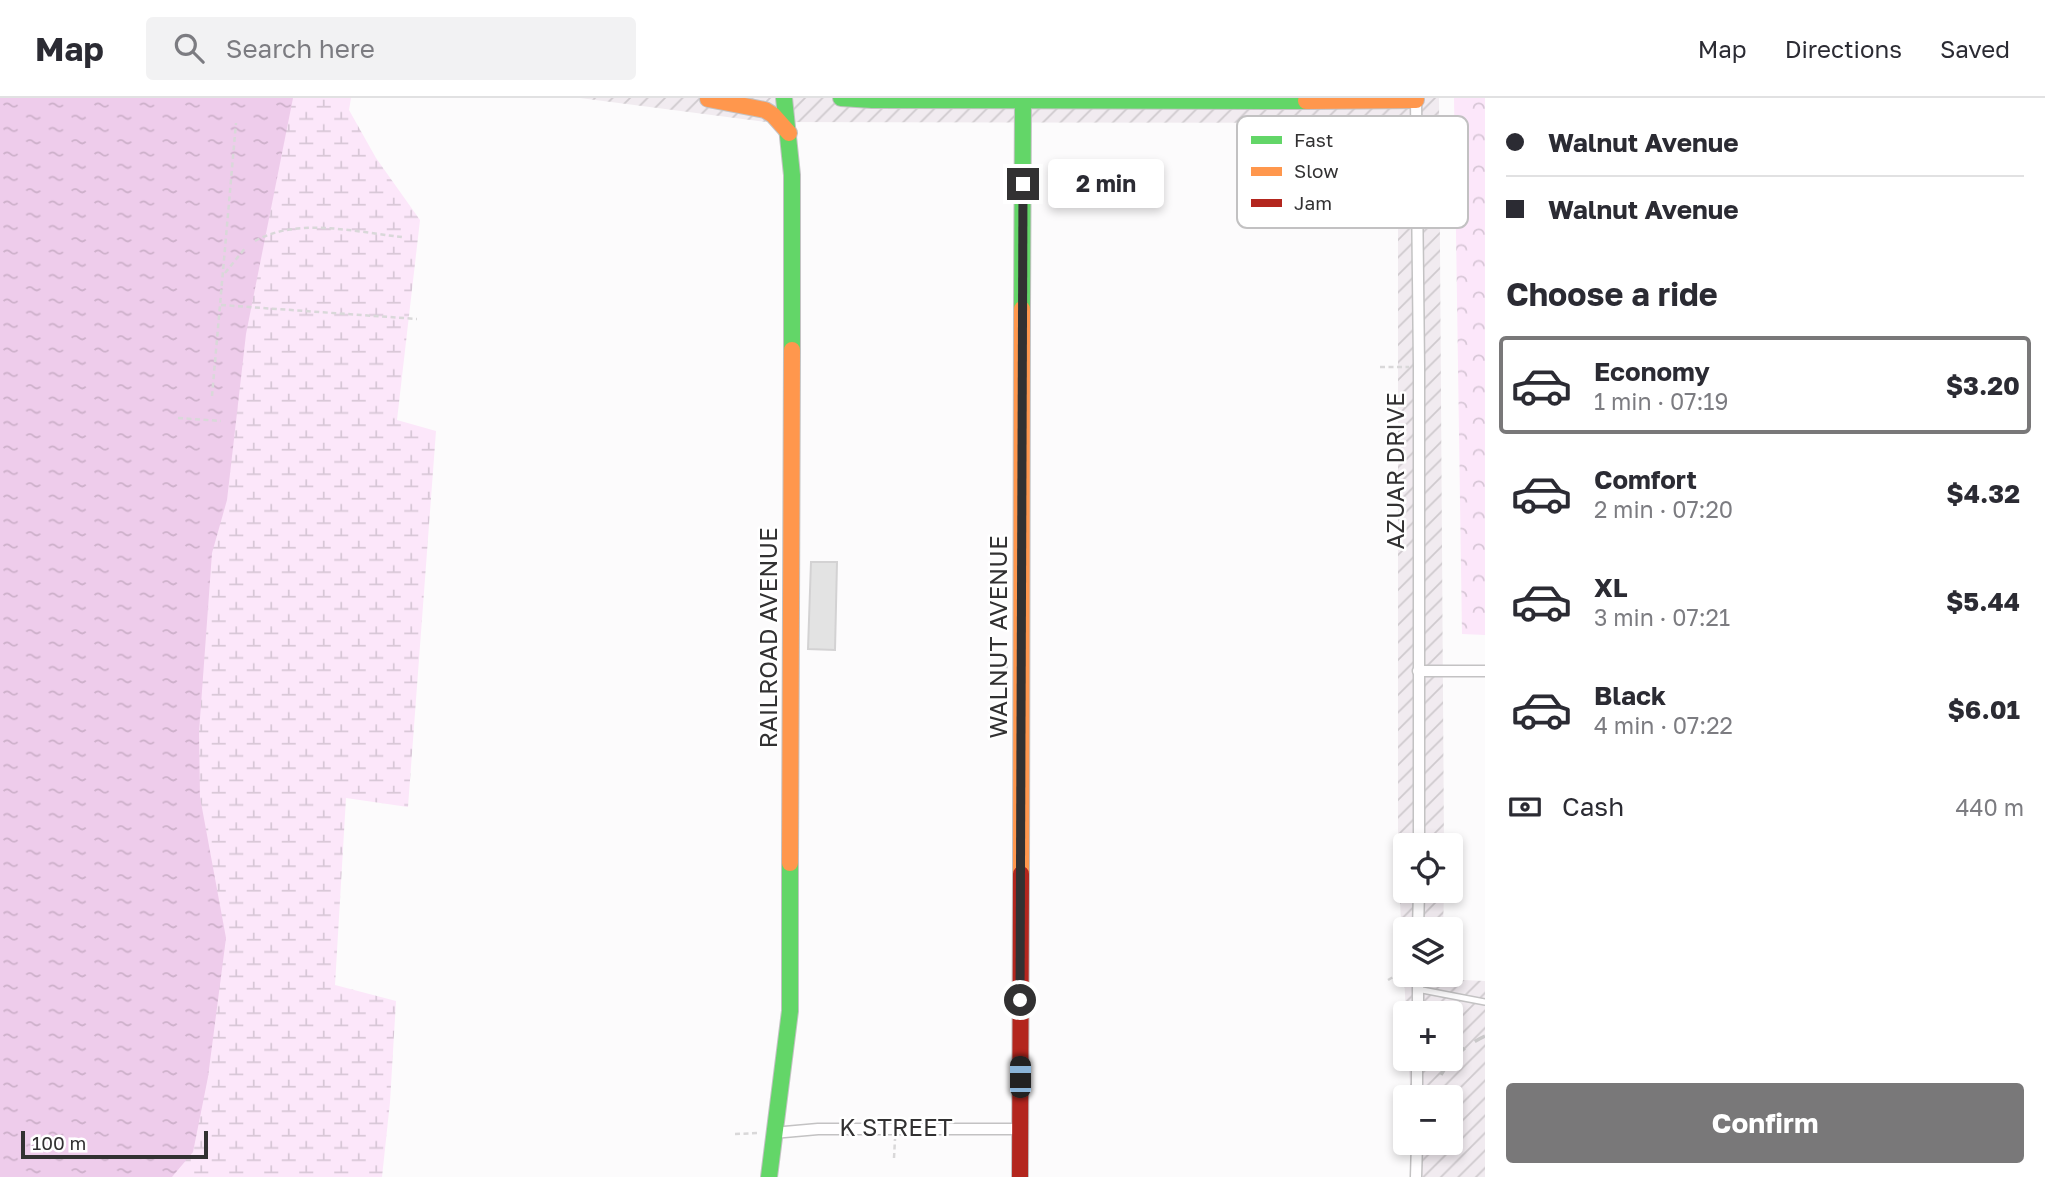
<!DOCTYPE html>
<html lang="en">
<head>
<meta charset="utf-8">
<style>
  :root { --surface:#fff; --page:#f2f2f3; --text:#2b2b33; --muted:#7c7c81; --line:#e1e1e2; --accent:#797879 }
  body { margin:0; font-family:"Golos Text",sans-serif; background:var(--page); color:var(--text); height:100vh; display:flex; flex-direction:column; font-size:26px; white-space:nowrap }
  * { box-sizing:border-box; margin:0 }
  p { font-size:23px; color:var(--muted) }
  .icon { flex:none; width:38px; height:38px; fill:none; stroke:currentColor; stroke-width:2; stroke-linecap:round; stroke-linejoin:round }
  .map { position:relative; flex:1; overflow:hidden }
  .panel { display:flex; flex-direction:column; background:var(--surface); width:560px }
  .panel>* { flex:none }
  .guide { display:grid; align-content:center; height:154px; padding:0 21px; background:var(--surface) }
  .tools { position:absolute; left:1393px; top:735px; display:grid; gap:14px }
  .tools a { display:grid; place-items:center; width:70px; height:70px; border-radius:7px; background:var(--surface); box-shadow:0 4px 10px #0003; font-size:35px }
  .scale { position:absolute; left:21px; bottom:18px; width:187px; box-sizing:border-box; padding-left:7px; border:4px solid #323132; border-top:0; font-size:19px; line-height:24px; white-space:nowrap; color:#323132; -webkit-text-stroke:5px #fff; paint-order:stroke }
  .end { position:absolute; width:32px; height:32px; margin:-16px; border:9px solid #323132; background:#fff; box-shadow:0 0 0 4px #fff }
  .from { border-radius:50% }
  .bubble { position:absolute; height:49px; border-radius:7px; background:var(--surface); box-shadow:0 4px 10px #0003; font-size:23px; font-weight:700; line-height:49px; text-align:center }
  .car { position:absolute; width:21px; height:42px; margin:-21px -10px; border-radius:9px; box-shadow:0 0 5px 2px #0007; background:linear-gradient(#222 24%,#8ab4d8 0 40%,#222 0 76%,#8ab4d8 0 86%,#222 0) }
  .guide b { display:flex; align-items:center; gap:24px; height:66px; font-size:26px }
  .guide b+b { border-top:2px solid var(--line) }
  .guide i { width:18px; height:18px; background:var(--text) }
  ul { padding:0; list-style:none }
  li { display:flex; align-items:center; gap:21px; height:98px; margin:0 14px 10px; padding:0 7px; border:4px solid transparent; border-radius:7px }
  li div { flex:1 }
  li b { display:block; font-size:26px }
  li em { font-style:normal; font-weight:700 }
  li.active { border-color:var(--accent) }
  li>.icon { width:63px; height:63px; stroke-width:1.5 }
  h2 { padding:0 21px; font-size:32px; line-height:84px }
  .pay { display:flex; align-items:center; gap:18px; height:77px; padding:0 21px; font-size:26px }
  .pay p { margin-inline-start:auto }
  .primary-button { display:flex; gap:14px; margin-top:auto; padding:14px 21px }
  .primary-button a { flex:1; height:80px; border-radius:7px; background:var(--accent); color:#fff; font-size:28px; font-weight:700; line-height:80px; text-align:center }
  header { display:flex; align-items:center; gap:42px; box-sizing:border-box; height:98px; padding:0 35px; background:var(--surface); border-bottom:2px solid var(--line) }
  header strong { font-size:33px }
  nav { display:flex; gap:38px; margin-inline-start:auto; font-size:24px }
  .search { width:490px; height:63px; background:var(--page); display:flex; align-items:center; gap:18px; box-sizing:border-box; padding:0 24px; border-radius:7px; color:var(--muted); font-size:26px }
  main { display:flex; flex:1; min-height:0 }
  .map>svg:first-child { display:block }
  .industrial { fill:url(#industrial-furrows) }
  .wetland { fill:url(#wetland-marsh) }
  .park { fill:url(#park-crowns) }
  .water { fill:url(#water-ripples) }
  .building { fill:#e3e3e3; stroke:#d3d2d3; stroke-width:2 }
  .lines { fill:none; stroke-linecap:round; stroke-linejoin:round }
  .lane-casing { stroke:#c3c2c3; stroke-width:8 }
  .street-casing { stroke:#c3c2c3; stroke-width:13 }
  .fast-casing { stroke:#c3c2c3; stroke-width:18 }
  .slow-casing { stroke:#c3c2c3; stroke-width:18 }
  .jam-casing { stroke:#c3c2c3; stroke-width:18 }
  .path { stroke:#d9d8d9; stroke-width:2.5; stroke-dasharray:5 3.5; stroke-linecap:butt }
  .lane { stroke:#fffeff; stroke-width:5 }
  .street { stroke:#fffeff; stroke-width:10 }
  .fast { stroke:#63d668; stroke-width:16 }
  .slow { stroke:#ff974d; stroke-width:16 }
  .jam { stroke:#b3261e; stroke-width:16 }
  .rail { stroke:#cac9ca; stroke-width:3.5; stroke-dasharray:12 12; stroke-linecap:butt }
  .route { stroke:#323132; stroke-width:9 }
  .labels { text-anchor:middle; stroke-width:5; stroke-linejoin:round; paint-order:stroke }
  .street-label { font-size:24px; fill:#323132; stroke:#fff }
  .key { fill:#fff; stroke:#c2c1c2; stroke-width:2 }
  .key-label { font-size:19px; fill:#323132 }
</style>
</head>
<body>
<header>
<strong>Map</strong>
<div class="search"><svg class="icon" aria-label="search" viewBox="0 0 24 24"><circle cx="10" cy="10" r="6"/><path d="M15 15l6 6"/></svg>Search here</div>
<nav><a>Map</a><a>Directions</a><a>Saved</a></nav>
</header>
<main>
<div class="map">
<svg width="1485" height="1079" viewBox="0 0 1485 1079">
  <defs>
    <pattern id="industrial-furrows" width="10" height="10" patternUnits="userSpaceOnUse" patternTransform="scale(1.75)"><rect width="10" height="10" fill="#f1ebf0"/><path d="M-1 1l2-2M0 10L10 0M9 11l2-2" fill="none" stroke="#cfcace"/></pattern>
    <pattern id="wetland-marsh" width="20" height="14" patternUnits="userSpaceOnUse" patternTransform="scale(1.75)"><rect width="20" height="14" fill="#fce7fa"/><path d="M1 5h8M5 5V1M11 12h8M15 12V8" fill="none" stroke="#d8c7d7"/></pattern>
    <pattern id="park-crowns" width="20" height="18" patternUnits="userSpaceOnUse" patternTransform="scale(1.75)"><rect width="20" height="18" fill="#fce7fa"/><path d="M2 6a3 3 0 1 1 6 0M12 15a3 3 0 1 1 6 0" fill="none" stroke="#d8c7d7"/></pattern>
    <pattern id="water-ripples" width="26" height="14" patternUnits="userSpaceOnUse" patternTransform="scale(1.75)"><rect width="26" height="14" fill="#eecceb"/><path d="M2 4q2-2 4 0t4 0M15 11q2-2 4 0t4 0" fill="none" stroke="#cdb0ca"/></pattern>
  </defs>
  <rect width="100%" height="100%" fill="#fcfbfc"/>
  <!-- industrial -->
  <polygon class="industrial" points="580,0 1439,0 1444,747 1405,747 1405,793 1444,793 1443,831 1405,831 1405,877 1441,877 1442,881 1485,883 1485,1079 1415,1079 1413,1045 1451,1045 1451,999 1411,999 1408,961 1451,961 1451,915 1406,915 1398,767 1398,25 766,24"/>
  <!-- wetland -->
  <polygon class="wetland" points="261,0 351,0 349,12 376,60 420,122 397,322 436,333 408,709 346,700 335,887 396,903 390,1004 382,1079 157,1079 181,704"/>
  <!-- park -->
  <polygon class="park" points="1454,0 1485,0 1485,537 1462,536"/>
  <!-- water -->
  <polygon class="water" points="0,0 293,0 246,236 227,402 212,455 199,634 200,699 226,840 208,979 193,1054 172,1079 0,1079"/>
  <!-- building -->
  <polygon class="building" points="811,464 837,464 835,552 808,551"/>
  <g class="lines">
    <!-- lane casing -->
    <g class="lane-casing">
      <polyline id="lane" points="1417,891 1485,904"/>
    </g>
    <!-- street casing -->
    <g class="street-casing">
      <g id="street">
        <polyline points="1416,2 1419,269 1419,747"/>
        <polyline points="1418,573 1485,573"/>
        <polyline points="1418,831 1419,793"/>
        <polyline points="1418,877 1418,915"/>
        <polyline points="1417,999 1417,961"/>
        <polyline points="773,1035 818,1031 1020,1031"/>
        <polyline points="1416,1079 1417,1045"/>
      </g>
    </g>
    <!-- fast casing -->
    <g class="fast-casing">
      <g id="fast">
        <polyline points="784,0 792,77 792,252"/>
        <polyline points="841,0 872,2 1306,3"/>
        <polyline points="1022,211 1023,0"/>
        <polyline points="769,1079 790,913 790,765"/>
      </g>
    </g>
    <!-- slow casing -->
    <g class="slow-casing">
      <g id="slow">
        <polyline points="708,1 765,12 773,17 789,35"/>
        <polyline points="1306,3 1416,2 1416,0"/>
        <polyline points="790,765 792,252"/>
        <polyline points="1021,776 1022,211"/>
      </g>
    </g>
    <!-- jam casing -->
    <g class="jam-casing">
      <polyline id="jam" points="1020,1079 1021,776"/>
    </g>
    <!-- path -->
    <g class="path">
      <path d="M255,143C298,119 355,134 402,139"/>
      <polyline points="225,175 246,149"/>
      <polyline points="221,207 417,221"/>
      <polyline points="1380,269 1409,269"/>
      <polyline points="212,298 236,25"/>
      <polyline points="178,320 221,323"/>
      <polyline points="997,569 1008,569"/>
      <polyline points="1388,882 1405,872"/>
      <polyline points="735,1036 760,1035"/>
      <polyline points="894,1060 895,1041"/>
    </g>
    <!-- lane -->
    <use href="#lane" class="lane"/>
    <!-- street -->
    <use href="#street" class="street"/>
    <!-- fast -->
    <use href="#fast" class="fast"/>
    <!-- slow -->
    <use href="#slow" class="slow"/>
    <!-- jam -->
    <use href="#jam" class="jam"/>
    <!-- rail -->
    <path class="rail" d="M1432,999C1439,971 1459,950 1485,938"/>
  </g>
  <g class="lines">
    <!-- route -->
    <polyline class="route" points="1020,902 1023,86"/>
  </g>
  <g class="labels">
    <!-- street labels -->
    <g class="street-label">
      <text transform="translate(1396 373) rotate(-90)" y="8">AZUAR DRIVE</text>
      <text transform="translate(999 539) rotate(-90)" y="8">WALNUT AVENUE</text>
      <text transform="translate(769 540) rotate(-90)" y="8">RAILROAD AVENUE</text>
      <text x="896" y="1038">K STREET</text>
    </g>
  </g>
  <!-- legend -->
  <rect x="1237" y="18" width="231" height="112" rx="10" class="key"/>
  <rect x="1251" y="38" width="31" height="8" fill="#63d668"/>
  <rect x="1251" y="69" width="31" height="9" fill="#ff974d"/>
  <rect x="1251" y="101" width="31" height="8" fill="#b3261e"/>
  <g class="key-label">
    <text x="1294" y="49">Fast</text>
    <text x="1294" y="80">Slow</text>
    <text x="1294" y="112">Jam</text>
  </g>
</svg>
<div class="tools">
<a><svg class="icon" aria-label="locate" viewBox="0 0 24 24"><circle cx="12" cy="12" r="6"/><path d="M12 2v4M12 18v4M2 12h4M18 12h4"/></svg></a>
<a><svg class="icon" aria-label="layers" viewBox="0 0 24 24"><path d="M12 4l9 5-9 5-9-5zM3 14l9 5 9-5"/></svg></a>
<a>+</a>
<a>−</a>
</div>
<div class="scale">100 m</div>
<i class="end from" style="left:1020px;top:902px"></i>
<i class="end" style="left:1023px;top:86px"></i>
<div class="bubble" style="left:1048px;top:61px;width:116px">2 min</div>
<i class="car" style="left:1020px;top:979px;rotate:0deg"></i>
</div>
<section class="panel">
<div class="guide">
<b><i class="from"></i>Walnut Avenue</b>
<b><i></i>Walnut Avenue</b>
</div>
<h2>Choose a ride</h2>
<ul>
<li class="active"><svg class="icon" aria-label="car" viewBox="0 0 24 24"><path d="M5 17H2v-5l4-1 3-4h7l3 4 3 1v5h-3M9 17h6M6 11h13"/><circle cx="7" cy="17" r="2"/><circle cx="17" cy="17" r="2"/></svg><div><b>Economy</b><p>1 min · 07:19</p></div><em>$3.20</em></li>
<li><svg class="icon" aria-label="car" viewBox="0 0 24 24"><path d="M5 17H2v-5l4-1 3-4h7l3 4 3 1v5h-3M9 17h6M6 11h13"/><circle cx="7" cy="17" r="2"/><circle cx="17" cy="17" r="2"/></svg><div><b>Comfort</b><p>2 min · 07:20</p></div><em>$4.32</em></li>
<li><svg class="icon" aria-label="car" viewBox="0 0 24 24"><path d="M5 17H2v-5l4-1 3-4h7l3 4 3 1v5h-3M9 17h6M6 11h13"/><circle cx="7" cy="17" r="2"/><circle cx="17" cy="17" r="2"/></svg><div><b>XL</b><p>3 min · 07:21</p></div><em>$5.44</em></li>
<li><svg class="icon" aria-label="car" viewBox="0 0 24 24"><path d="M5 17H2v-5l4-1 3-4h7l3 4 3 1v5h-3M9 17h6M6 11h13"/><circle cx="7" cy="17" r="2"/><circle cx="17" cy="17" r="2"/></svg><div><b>Black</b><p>4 min · 07:22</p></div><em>$6.01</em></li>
</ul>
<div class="pay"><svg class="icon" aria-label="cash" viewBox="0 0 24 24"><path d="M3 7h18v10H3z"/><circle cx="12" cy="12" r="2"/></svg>Cash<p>440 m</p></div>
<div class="primary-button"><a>Confirm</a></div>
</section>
</main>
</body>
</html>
